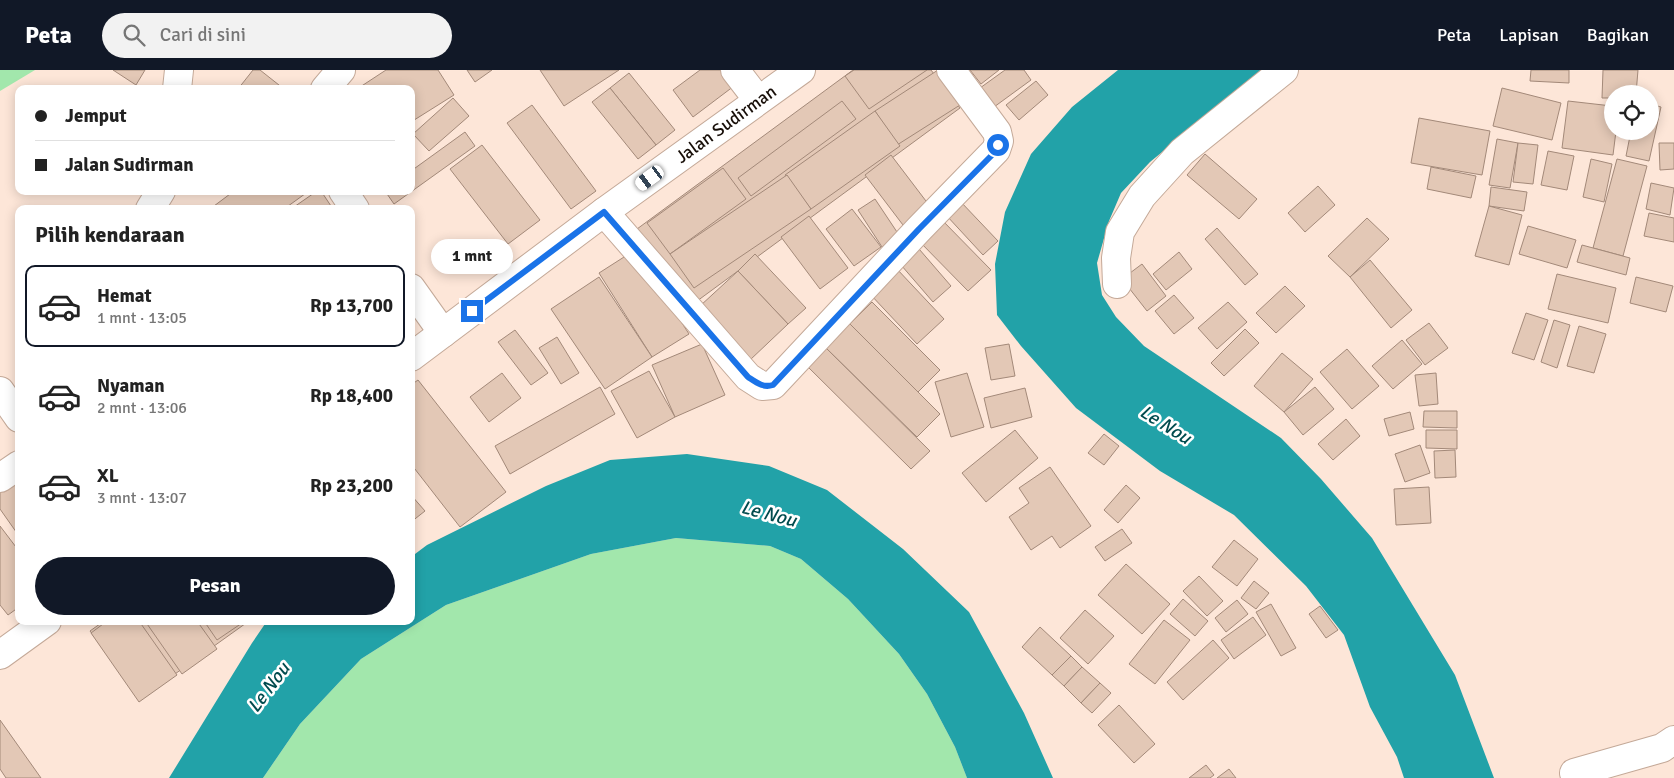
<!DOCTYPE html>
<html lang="id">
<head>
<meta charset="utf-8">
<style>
  :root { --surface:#fff; --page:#f2f2f2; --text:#222; --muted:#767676; --line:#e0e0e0; --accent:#111827 }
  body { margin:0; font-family:Signika,sans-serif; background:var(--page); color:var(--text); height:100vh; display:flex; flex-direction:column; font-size:19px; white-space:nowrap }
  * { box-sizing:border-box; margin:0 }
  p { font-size:16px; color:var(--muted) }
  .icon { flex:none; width:28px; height:28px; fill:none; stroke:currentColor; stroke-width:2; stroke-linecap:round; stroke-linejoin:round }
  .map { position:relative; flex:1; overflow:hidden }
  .details { position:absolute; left:15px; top:135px; width:400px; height:420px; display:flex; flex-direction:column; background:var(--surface); border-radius:10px; box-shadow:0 2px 12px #0003 }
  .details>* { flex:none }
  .top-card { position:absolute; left:15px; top:15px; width:400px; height:110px; border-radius:10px; box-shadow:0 2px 12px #0003; display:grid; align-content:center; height:110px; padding:0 20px; background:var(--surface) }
  .controls { position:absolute; left:1604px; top:15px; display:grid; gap:10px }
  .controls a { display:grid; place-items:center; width:55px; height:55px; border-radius:50%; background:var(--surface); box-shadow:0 2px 12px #0003; font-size:25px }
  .end { position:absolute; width:22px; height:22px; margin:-11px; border:6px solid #1a73e8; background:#fff; box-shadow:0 0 0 2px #fff }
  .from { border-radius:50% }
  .bubble { position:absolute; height:35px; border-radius:18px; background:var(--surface); box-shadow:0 2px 12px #0003; font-size:16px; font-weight:700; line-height:35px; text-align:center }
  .car { position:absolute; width:15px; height:30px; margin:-15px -8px; border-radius:6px; box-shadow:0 0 4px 1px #0007; background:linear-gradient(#fff 24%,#345 0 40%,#fff 0 76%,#345 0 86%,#fff 0) }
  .top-card b { display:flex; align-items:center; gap:18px; height:48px; font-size:19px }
  .top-card b+b { border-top:1px solid var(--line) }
  .top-card i { width:12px; height:12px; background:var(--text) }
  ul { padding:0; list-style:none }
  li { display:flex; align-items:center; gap:15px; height:82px; margin:0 10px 8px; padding:0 10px; border:2px solid transparent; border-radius:10px }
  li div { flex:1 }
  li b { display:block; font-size:19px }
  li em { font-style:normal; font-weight:700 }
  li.active { border-color:var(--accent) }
  li>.icon { width:45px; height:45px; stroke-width:1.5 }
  h2 { padding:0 20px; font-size:22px; line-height:60px }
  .button { display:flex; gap:10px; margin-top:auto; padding:10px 20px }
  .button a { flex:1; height:58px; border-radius:30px; background:var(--accent); color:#fff; font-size:20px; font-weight:700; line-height:58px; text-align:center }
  header { display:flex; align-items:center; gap:30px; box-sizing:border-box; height:70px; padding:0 25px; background:var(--accent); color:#fff }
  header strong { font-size:24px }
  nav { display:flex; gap:28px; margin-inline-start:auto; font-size:18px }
  .search { width:350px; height:45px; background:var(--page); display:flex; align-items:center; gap:12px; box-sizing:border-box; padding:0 18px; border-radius:28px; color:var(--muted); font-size:19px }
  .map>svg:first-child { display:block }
  .green { fill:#a2e7ac }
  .water { fill:#22a2a8 }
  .building { fill:#e3c8b6; stroke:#a38979 }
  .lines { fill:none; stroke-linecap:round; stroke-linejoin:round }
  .minor-casing { stroke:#c4a998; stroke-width:30 }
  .minor { stroke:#fff; stroke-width:28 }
  .route { stroke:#1a73e8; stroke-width:6 }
  .labels { text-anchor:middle; stroke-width:5; stroke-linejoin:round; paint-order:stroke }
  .street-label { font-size:18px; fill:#170e08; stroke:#fff }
  .water-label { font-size:19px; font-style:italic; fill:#004b4e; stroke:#fff }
</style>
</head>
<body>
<header>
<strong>Peta</strong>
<div class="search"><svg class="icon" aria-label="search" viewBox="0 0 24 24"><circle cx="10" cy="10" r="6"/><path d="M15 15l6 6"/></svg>Cari di sini</div>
<nav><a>Peta</a><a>Lapisan</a><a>Bagikan</a></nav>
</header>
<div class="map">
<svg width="1674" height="708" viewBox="0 0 1674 708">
  <rect width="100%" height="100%" fill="#fde6d8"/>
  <!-- green -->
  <g class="green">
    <polygon points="0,0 35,0 0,21"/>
    <polygon points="676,468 770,476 801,489 848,529 899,584 927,624 955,677 967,708 263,708 300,654 361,589 446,535 591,484"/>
  </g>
  <!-- water -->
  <g class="water">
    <polygon points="1118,0 1262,0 1150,92 1121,123 1109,151 1097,193 1102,225 1116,247 1144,276 1281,368 1321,409 1372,468 1455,605 1494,708 1404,708 1397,687 1370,637 1344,565 1306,516 1234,445 1160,401 1076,338 1021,276 997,245 995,194 1005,142 1031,84 1072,37"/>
    <polygon points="687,384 769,396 827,420 903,479 969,542 1024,643 1053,708 967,708 955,677 927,624 899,584 848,529 801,489 770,476 676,468 591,484 446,535 361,589 300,654 263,708 169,708 252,573 267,551 411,551 411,487 427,475 546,416 610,390"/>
  </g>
  <!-- building -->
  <g class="building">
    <polygon points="113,0 145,0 136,15"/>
    <polygon points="253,0 260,0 284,19 238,19"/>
    <polygon points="386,0 438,0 454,25 411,52 411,19 357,19"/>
    <polygon points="467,0 492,0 475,12"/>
    <polygon points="540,0 619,0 564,36"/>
    <polygon points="700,0 728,0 738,13 693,47 673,20"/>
    <polygon points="853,0 931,0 960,38 693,234 637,159"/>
    <polygon points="854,0 927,0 869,39 845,6"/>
    <polygon points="938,0 960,35 897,75 875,41"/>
    <polygon points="970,0 999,0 981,14"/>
    <polygon points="1005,0 1024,0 1031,10 994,37 980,18"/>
    <polygon points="1531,0 1569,0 1569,13 1530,11"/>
    <polygon points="1603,0 1638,0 1636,24 1612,24 1612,28 1602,28"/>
    <polygon points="629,3 675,60 656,75 610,18"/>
    <polygon points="1036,11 1048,25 1019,50 1006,35"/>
    <polygon points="610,18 656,75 638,89 592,32"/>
    <polygon points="1502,18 1561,33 1552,70 1493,56"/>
    <polygon points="453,28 469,46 429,81 413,64"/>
    <polygon points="842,31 856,49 751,126 738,108"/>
    <polygon points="1568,31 1612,36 1612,61 1616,61 1613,85 1562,78"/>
    <polygon points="1650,34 1661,37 1649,91 1626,86 1631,61 1650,61"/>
    <polygon points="532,35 596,121 571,139 507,53"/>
    <polygon points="875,41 900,76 811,139 785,105"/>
    <polygon points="1419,48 1490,61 1482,105 1411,93"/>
    <polygon points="465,62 475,76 394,134 385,121 411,121 411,101"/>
    <polygon points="1497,69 1518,73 1510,118 1489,115"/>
    <polygon points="1518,73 1538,75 1533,114 1513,112"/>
    <polygon points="1659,73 1674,73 1674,99 1660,100"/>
    <polygon points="482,75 540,150 508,174 450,99"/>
    <polygon points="1548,81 1574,86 1567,120 1541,115"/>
    <polygon points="1205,84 1257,129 1239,149 1187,105"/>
    <polygon points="891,85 929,135 903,155 865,105"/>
    <polygon points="1591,89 1612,94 1604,132 1583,127"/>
    <polygon points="1617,89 1647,96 1623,186 1593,178"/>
    <polygon points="1431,97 1476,106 1471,128 1427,119"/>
    <polygon points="723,98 746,129 670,184 647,153"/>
    <polygon points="787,105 811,139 694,218 670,184"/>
    <polygon points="1651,113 1674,118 1670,145 1646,139"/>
    <polygon points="1318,116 1335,135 1305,162 1288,143"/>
    <polygon points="1491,117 1527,122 1524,141 1489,136"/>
    <polygon points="234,121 309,121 284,139 210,139"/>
    <polygon points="317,121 321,121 333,139 291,139"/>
    <polygon points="875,129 899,165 882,177 858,140"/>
    <polygon points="960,131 998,171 983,185 946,145"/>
    <polygon points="1489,136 1522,145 1509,195 1475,186"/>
    <polygon points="852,139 881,177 854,196 826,159"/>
    <polygon points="1649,143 1674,148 1674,172 1644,166"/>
    <polygon points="809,146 848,198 820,219 781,167"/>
    <polygon points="940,148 991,200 968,221 917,169"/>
    <polygon points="1367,148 1389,169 1350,207 1328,186"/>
    <polygon points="1528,156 1576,170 1567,198 1519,184"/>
    <polygon points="1217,158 1258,204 1245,215 1205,169"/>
    <polygon points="913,172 951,216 933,232 895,188"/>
    <polygon points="1582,175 1630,188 1626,205 1577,192"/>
    <polygon points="635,180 689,264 652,287 599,203"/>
    <polygon points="1179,182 1192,199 1166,220 1153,204"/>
    <polygon points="755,184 806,238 788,254 738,201"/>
    <polygon points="1370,190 1412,240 1391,258 1350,207"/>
    <polygon points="1142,194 1166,226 1147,241 1122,209"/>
    <polygon points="896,198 944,249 917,274 869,223"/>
    <polygon points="738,201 788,254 750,290 700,236"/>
    <polygon points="1557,204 1616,218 1608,253 1548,239"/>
    <polygon points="599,207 652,287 605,319 551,239"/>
    <polygon points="1636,207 1673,216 1666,242 1630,233"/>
    <polygon points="1285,216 1305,236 1276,263 1256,243"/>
    <polygon points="1174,225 1194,248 1174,264 1155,241"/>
    <polygon points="872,232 940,300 918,322 850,254"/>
    <polygon points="1228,232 1247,252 1217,279 1198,258"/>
    <polygon points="1526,243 1548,250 1534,290 1512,283"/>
    <polygon points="1554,250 1570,255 1557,298 1541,292"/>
    <polygon points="1429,253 1448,278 1425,295 1406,270"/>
    <polygon points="850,254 940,344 917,367 826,278"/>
    <polygon points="1579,256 1606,264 1594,303 1567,296"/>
    <polygon points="1245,259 1259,273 1224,306 1211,293"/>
    <polygon points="515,260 548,303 531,315 498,272"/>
    <polygon points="557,267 579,303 561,314 539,278"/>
    <polygon points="1402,270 1422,294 1393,319 1372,296"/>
    <polygon points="702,274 725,325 675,347 652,295"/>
    <polygon points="1009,274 1015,306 991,310 985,278"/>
    <polygon points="826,278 930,381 911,399 807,296"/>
    <polygon points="1347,279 1379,316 1352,339 1320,302"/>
    <polygon points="1282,283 1313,309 1284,342 1254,316"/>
    <polygon points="649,301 675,347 637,368 611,321"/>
    <polygon points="502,303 521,328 489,352 470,327"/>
    <polygon points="967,303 984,357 951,367 935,312"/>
    <polygon points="1436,303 1438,334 1419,336 1415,305"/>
    <polygon points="418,310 506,422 460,457 411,394 411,315"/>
    <polygon points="600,317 615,344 510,404 495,376"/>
    <polygon points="1315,317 1334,339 1303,365 1284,342"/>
    <polygon points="1025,318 1032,347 991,358 984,328"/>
    <polygon points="1424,341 1457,341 1457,358 1423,357"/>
    <polygon points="1410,342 1414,359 1389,366 1384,349"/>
    <polygon points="1346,349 1360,366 1333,390 1318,374"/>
    <polygon points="1015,360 1038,388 986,432 962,403"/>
    <polygon points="1426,360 1457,360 1457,379 1426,378"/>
    <polygon points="1104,364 1119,376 1104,395 1088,383"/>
    <polygon points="1420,375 1430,403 1405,412 1395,384"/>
    <polygon points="1455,380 1456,407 1435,408 1434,381"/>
    <polygon points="1050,397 1091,456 1060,478 1052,466 1031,480 1009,447 1029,433 1019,418"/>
    <polygon points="19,403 19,466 0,439 0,416"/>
    <polygon points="1126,415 1140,428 1118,453 1104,440"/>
    <polygon points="1429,417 1431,453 1396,455 1394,419"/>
    <polygon points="411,425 425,441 411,452"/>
    <polygon points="0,456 19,481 19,537 8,545 0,535"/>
    <polygon points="1122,459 1132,473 1105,491 1095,477"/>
    <polygon points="1234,470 1258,489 1237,516 1212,497"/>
    <polygon points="1126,494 1170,534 1142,564 1098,525"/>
    <polygon points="1199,506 1223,531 1207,546 1183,521"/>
    <polygon points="1254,511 1269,523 1256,539 1241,528"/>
    <polygon points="1183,529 1208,551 1195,566 1170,544"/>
    <polygon points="1237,530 1248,544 1226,562 1215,548"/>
    <polygon points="1271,534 1296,578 1281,586 1256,542"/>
    <polygon points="1320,536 1338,560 1326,568 1309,544"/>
    <polygon points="1085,540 1114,566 1088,594 1060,568"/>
    <polygon points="1253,547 1266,565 1234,589 1221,570"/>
    <polygon points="1164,550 1190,570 1155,614 1129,594"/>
    <polygon points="104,551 249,551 140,629 90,561"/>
    <polygon points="107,551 139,551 177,605 139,632 91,563"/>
    <polygon points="145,551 197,551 217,579 182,604"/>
    <polygon points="204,551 245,551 217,570"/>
    <polygon points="1040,557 1071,586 1052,605 1022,577"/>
    <polygon points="1213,570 1229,588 1183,630 1167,612"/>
    <polygon points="1071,586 1082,597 1064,616 1052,605"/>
    <polygon points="1082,597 1100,613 1081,633 1064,616"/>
    <polygon points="1100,613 1111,623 1092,643 1081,633"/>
    <polygon points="1119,635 1155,674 1134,693 1098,655"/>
    <polygon points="0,650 41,708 6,708 0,699"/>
    <polygon points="1206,695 1214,705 1210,708 1189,708"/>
    <polygon points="1229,699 1236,708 1217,708"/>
  </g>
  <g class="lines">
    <!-- minor casing -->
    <g class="minor-casing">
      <g id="minor">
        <polyline points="735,0 758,30"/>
        <polyline points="177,19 179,0"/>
        <polyline points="325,19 341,0"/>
        <polyline points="343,121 355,139"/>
        <polyline points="150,139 161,121"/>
        <polyline points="604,142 748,307 762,316 773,315 919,159 996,80 999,71 997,62 951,0"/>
        <polyline points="1117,214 1116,188 1120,162 1142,126 1182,82 1284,0"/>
        <polyline points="411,218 443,263"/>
        <polyline points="411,287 604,142 801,0"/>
        <polyline points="0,321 19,348"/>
        <polyline points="0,408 19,395"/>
        <polyline points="0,585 47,551"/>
        <polyline points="1574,703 1662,678 1674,670"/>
      </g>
    </g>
    <!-- minor -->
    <use href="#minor" class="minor"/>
  </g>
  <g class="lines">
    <!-- route -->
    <path class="route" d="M472,241L604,142L748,307C757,313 763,318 773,315L919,159L993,84L998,75"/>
  </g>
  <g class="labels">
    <!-- street labels -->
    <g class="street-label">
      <text transform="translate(726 54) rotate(-36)" y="6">Jalan Sudirman</text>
    </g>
    <!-- water labels -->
    <g class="water-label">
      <text transform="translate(1166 354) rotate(32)" y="7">Le Nou</text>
      <text transform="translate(769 443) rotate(15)" y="7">Le Nou</text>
      <text transform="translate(268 617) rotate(-53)" y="7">Le Nou</text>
    </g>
  </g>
</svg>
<div class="controls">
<a><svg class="icon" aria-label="locate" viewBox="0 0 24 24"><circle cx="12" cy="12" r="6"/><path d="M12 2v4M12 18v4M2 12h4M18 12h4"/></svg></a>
</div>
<i class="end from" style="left:998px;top:75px"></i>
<i class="end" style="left:472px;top:241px"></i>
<div class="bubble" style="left:431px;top:169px;width:82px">1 mnt</div>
<i class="car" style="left:650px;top:108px;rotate:234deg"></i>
<div class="top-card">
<b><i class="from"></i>Jemput</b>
<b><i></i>Jalan Sudirman</b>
</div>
<section class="details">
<h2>Pilih kendaraan</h2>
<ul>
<li class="active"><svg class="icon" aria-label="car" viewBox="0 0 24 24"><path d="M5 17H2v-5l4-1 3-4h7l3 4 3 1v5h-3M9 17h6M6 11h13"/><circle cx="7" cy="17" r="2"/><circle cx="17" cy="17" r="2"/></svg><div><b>Hemat</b><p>1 mnt · 13:05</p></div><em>Rp 13,700</em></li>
<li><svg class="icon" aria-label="car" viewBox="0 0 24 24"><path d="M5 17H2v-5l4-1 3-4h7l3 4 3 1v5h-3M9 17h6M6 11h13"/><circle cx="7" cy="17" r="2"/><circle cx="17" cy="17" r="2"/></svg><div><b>Nyaman</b><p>2 mnt · 13:06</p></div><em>Rp 18,400</em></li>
<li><svg class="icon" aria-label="car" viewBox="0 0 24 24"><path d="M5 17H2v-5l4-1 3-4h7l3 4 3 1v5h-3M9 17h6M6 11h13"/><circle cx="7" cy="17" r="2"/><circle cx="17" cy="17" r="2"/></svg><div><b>XL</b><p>3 mnt · 13:07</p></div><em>Rp 23,200</em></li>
</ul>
<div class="button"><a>Pesan</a></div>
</section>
</div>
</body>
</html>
